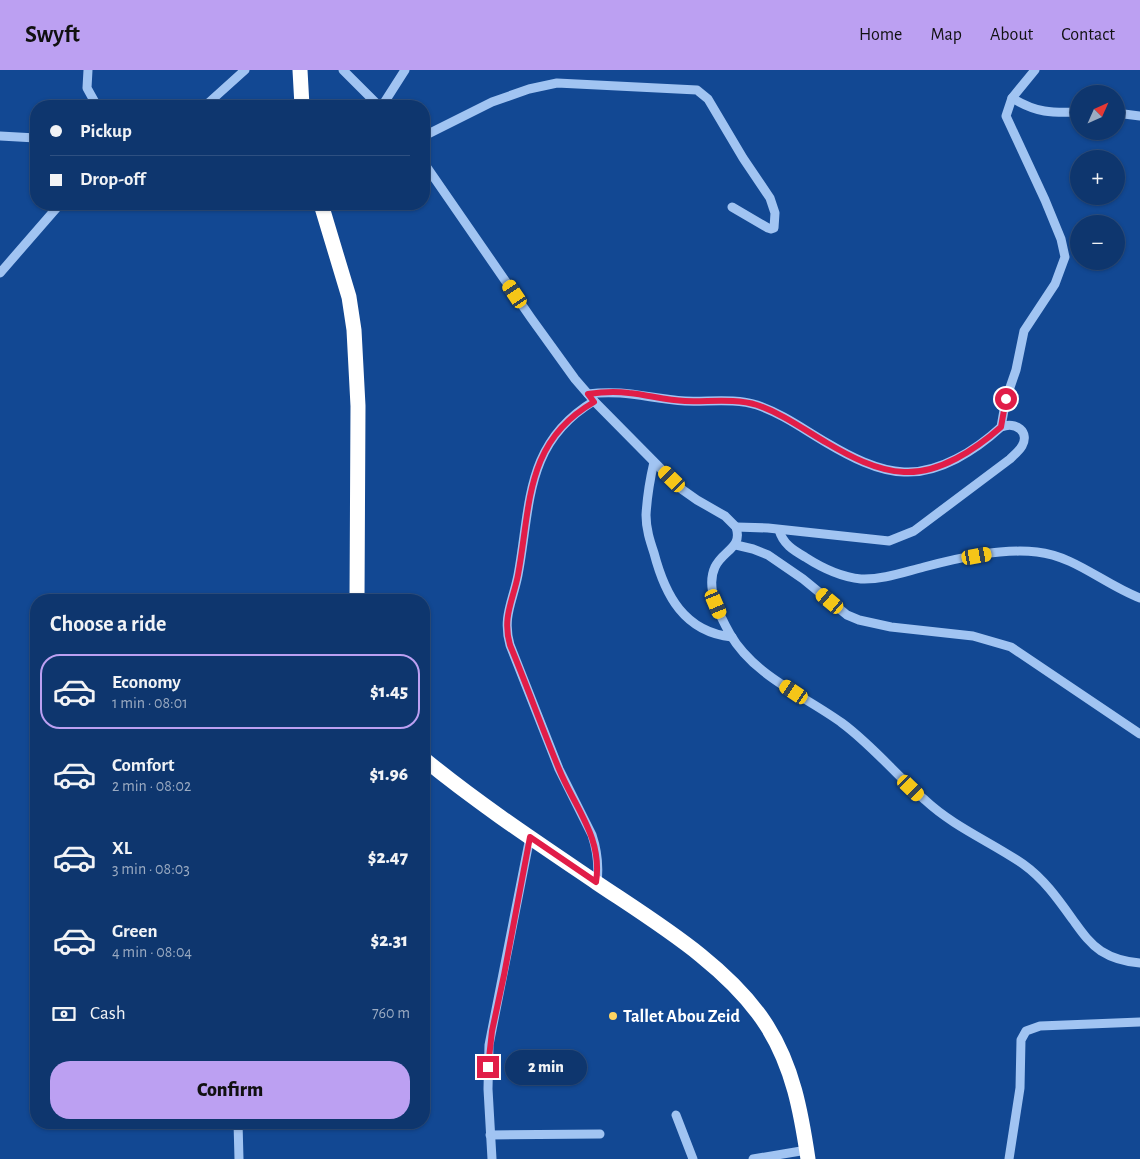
<!DOCTYPE html>
<html lang="en">
<head>
<meta charset="utf-8">
<style>
  :root { --surface:#0e366e; --page:#1c4176; --text:#f1f3f6; --muted:#9babc2; --line:#2e5081; --accent:#bca0f2 }
  body { margin:0; font-family:"Alegreya Sans",sans-serif; background:var(--page); color:var(--text); height:100vh; display:flex; flex-direction:column; font-size:19px; white-space:nowrap }
  * { box-sizing:border-box; margin:0 }
  p { font-size:16px; color:var(--muted) }
  .icon { flex:none; width:28px; height:28px; fill:none; stroke:currentColor; stroke-width:2; stroke-linecap:round; stroke-linejoin:round }
  .map { position:relative; flex:1; overflow:hidden }
  .sheet { position:absolute; left:30px; top:524px; width:400px; height:535px; display:flex; flex-direction:column; background:var(--surface); border-radius:20px; box-shadow:0 1px 4px #0004,0 0 0 1px var(--line) }
  .sheet>* { flex:none }
  .top-card { position:absolute; left:30px; top:30px; width:400px; height:110px; border-radius:20px; box-shadow:0 1px 4px #0004,0 0 0 1px var(--line); display:grid; align-content:center; height:110px; padding:0 20px; background:var(--surface) }
  .needle { width:32px; rotate:45deg }
  .fabs { position:absolute; left:1070px; top:15px; display:grid; gap:10px }
  .fabs a { display:grid; place-items:center; width:55px; height:55px; border-radius:50%; background:var(--surface); box-shadow:0 1px 4px #0004,0 0 0 1px var(--line); font-size:25px }
  .end { position:absolute; width:22px; height:22px; margin:-11px; border:6px solid #e11d48; background:#fff; box-shadow:0 0 0 2px #fff }
  .from { border-radius:50% }
  .bubble { position:absolute; height:35px; border-radius:18px; background:var(--surface); box-shadow:0 1px 4px #0004,0 0 0 1px var(--line); font-size:16px; font-weight:800; line-height:35px; text-align:center }
  .car { position:absolute; width:15px; height:30px; margin:-15px -8px; border-radius:6px; box-shadow:0 0 4px 1px #0007; background:linear-gradient(#f5c518 24%,#345 0 40%,#f5c518 0 76%,#345 0 86%,#f5c518 0) }
  .top-card b { display:flex; align-items:center; gap:18px; height:48px; font-size:19px }
  .top-card b+b { border-top:1px solid var(--line) }
  .top-card i { width:12px; height:12px; background:var(--text) }
  ul { padding:0; list-style:none }
  li { display:flex; align-items:center; gap:15px; height:75px; margin:0 10px 8px; padding:0 10px; border:2px solid transparent; border-radius:20px }
  li div { flex:1 }
  li b { display:block; font-size:19px }
  li em { font-style:normal; font-weight:800 }
  li.active { border-color:var(--accent) }
  li>.icon { width:45px; height:45px; stroke-width:1.5 }
  h2 { padding:0 20px; font-size:22px; line-height:60px }
  .pay { display:flex; align-items:center; gap:12px; height:55px; padding:0 20px; font-size:19px }
  .pay p { margin-inline-start:auto }
  .button { display:flex; gap:10px; margin-top:auto; padding:10px 20px }
  .button a { flex:1; height:58px; border-radius:20px; background:var(--accent); color:#111; font-size:20px; font-weight:800; line-height:58px; text-align:center }
  header { display:flex; align-items:center; gap:30px; box-sizing:border-box; height:70px; padding:0 25px; background:var(--accent); color:#111 }
  header strong { font-size:24px }
  nav { display:flex; gap:28px; margin-inline-start:auto; font-size:18px }
  .map>svg:first-child { display:block }
  .lines { fill:none; stroke-linecap:round; stroke-linejoin:round }
  .minor { stroke:#a1c4f2; stroke-width:9 }
  .highway { stroke:#fff; stroke-width:15 }
  .route { stroke:#e11d48; stroke-width:6 }
  .poi-dot { fill:#ffd562; stroke:#124893; stroke-width:2 }
  .labels { text-anchor:middle; stroke-width:4; stroke-linejoin:round; paint-order:stroke }
  .poi-label { font-size:18px; font-weight:bold; fill:#fff; stroke:#124893; text-anchor:start }
</style>
</head>
<body>
<header>
<strong>Swyft</strong>
<nav><a>Home</a><a>Map</a><a>About</a><a>Contact</a></nav>
</header>
<div class="map">
<svg width="1140" height="1089" viewBox="0 0 1140 1089">
  <rect width="100%" height="100%" fill="#124893"/>
  <g class="lines">
    <!-- minor -->
    <g class="minor">
      <polyline points="88,0 87,18 97,36"/>
      <polyline points="343,0 379,36"/>
      <path d="M1012,28C1037,43 1051,43 1079,42"/>
      <polyline points="205,36 245,0"/>
      <polyline points="382,36 405,0"/>
      <polyline points="1116,43 1140,46"/>
      <polyline points="0,66 36,68"/>
      <polyline points="424,66 492,32 529,19 557,13 697,20 708,29 743,88 770,128 775,143 774,158 771,159 768,158 732,137"/>
      <path d="M424,93L531,248L575,309L594,331L680,418L697,430L725,446L736,457C743,478 723,480 715,497C705,518 720,546 730,564C754,606 805,626 842,653C873,676 896,705 925,730C954,757 991,772 1023,794C1044,809 1058,829 1073,850C1081,861 1089,873 1101,881C1112,888 1127,892 1140,893"/>
      <polyline points="0,203 60,134"/>
      <path d="M588,324C625,319 650,329 685,331C708,332 735,328 757,335C783,344 803,359 827,373C849,386 877,401 904,402C939,404 976,380 1001,357C1016,351 1030,362 1022,376C1019,381 1014,385 1010,389L914,461L889,471L768,458L736,457"/>
      <path d="M594,331C524,373 531,436 518,505C513,531 502,547 510,575L559,699L592,765C597,780 599,796 597,812"/>
      <polyline points="1001,357 1006,329 1016,300 1024,261 1055,214 1065,187 1061,169 1045,130 1006,46 1012,28 1035,0"/>
      <path d="M654,392C650,409 647,428 646,445C646,459 650,471 654,483C665,525 684,562 732,567"/>
      <path d="M779,460C783,474 793,480 805,487C822,498 840,507 861,509C882,510 904,502 924,497C958,488 1001,478 1037,482C1075,486 1105,515 1140,528"/>
      <polyline points="736,475 753,479 768,485 803,509 847,545 859,550 891,557 973,566 1011,577 1140,664"/>
      <polyline points="676,1045 693,1089"/>
      <polyline points="238,1052 239,1089"/>
      <polyline points="490,1065 600,1064"/>
      <polyline points="492,1089 488,1019 489,975 530,767"/>
      <polyline points="753,1089 807,1080"/>
      <polyline points="1009,1089 1020,1018 1021,970 1026,961 1040,956 1140,952"/>
    </g>
    <!-- highway -->
    <g class="highway">
      <polyline points="300,0 302,36"/>
      <polyline points="321,134 349,227 354,260 358,336 357,530"/>
      <path d="M424,689C479,734 538,773 597,813C655,852 729,896 767,956C793,997 801,1042 808,1089"/>
    </g>
  </g>
  <g class="lines">
    <!-- route -->
    <path class="route" d="M488,997L492,961L504,905L530,767L596,812C603,768 575,738 559,699C542,658 527,616 510,575C502,547 513,531 518,505C531,436 524,372 594,332L588,324C601,322 615,321 629,323C648,325 666,330 685,331C708,332 735,328 757,335C783,344 803,359 827,373C849,386 877,401 904,402C939,404 976,379 1001,357L1006,329"/>
  </g>
  <!-- markers -->
  <circle class="poi-dot" cx="613" cy="946" r="5"/>
  <g class="labels">
    <!-- poi labels -->
    <g class="poi-label">
      <text x="623" y="952">Tallet Abou Zeid</text>
    </g>
  </g>
</svg>
<div class="fabs">
<a><svg class="needle" viewBox="-14 -14 28 28"><path d="M0-13l5 13h-10z" fill="#e53935"/><path d="M0 13l5-13h-10z" fill="#9babc2"/></svg></a>
<a>+</a>
<a>−</a>
</div>
<i class="end from" style="left:1006px;top:329px"></i>
<i class="end" style="left:488px;top:997px"></i>
<div class="bubble" style="left:505px;top:980px;width:82px">2 min</div>
<i class="car" style="left:515px;top:224px;rotate:326deg"></i>
<i class="car" style="left:672px;top:409px;rotate:314deg"></i>
<i class="car" style="left:977px;top:486px;rotate:80deg"></i>
<i class="car" style="left:830px;top:531px;rotate:310deg"></i>
<i class="car" style="left:716px;top:534px;rotate:157deg"></i>
<i class="car" style="left:794px;top:622px;rotate:304deg"></i>
<i class="car" style="left:911px;top:718px;rotate:134deg"></i>
<div class="top-card">
<b><i class="from"></i>Pickup</b>
<b><i></i>Drop-off</b>
</div>
<section class="sheet">
<h2>Choose a ride</h2>
<ul>
<li class="active"><svg class="icon" aria-label="car" viewBox="0 0 24 24"><path d="M5 17H2v-5l4-1 3-4h7l3 4 3 1v5h-3M9 17h6M6 11h13"/><circle cx="7" cy="17" r="2"/><circle cx="17" cy="17" r="2"/></svg><div><b>Economy</b><p>1 min · 08:01</p></div><em>$1.45</em></li>
<li><svg class="icon" aria-label="car" viewBox="0 0 24 24"><path d="M5 17H2v-5l4-1 3-4h7l3 4 3 1v5h-3M9 17h6M6 11h13"/><circle cx="7" cy="17" r="2"/><circle cx="17" cy="17" r="2"/></svg><div><b>Comfort</b><p>2 min · 08:02</p></div><em>$1.96</em></li>
<li><svg class="icon" aria-label="car" viewBox="0 0 24 24"><path d="M5 17H2v-5l4-1 3-4h7l3 4 3 1v5h-3M9 17h6M6 11h13"/><circle cx="7" cy="17" r="2"/><circle cx="17" cy="17" r="2"/></svg><div><b>XL</b><p>3 min · 08:03</p></div><em>$2.47</em></li>
<li><svg class="icon" aria-label="car" viewBox="0 0 24 24"><path d="M5 17H2v-5l4-1 3-4h7l3 4 3 1v5h-3M9 17h6M6 11h13"/><circle cx="7" cy="17" r="2"/><circle cx="17" cy="17" r="2"/></svg><div><b>Green</b><p>4 min · 08:04</p></div><em>$2.31</em></li>
</ul>
<div class="pay"><svg class="icon" aria-label="cash" viewBox="0 0 24 24"><path d="M3 7h18v10H3z"/><circle cx="12" cy="12" r="2"/></svg>Cash<p>760 m</p></div>
<div class="button"><a>Confirm</a></div>
</section>
</div>
</body>
</html>
